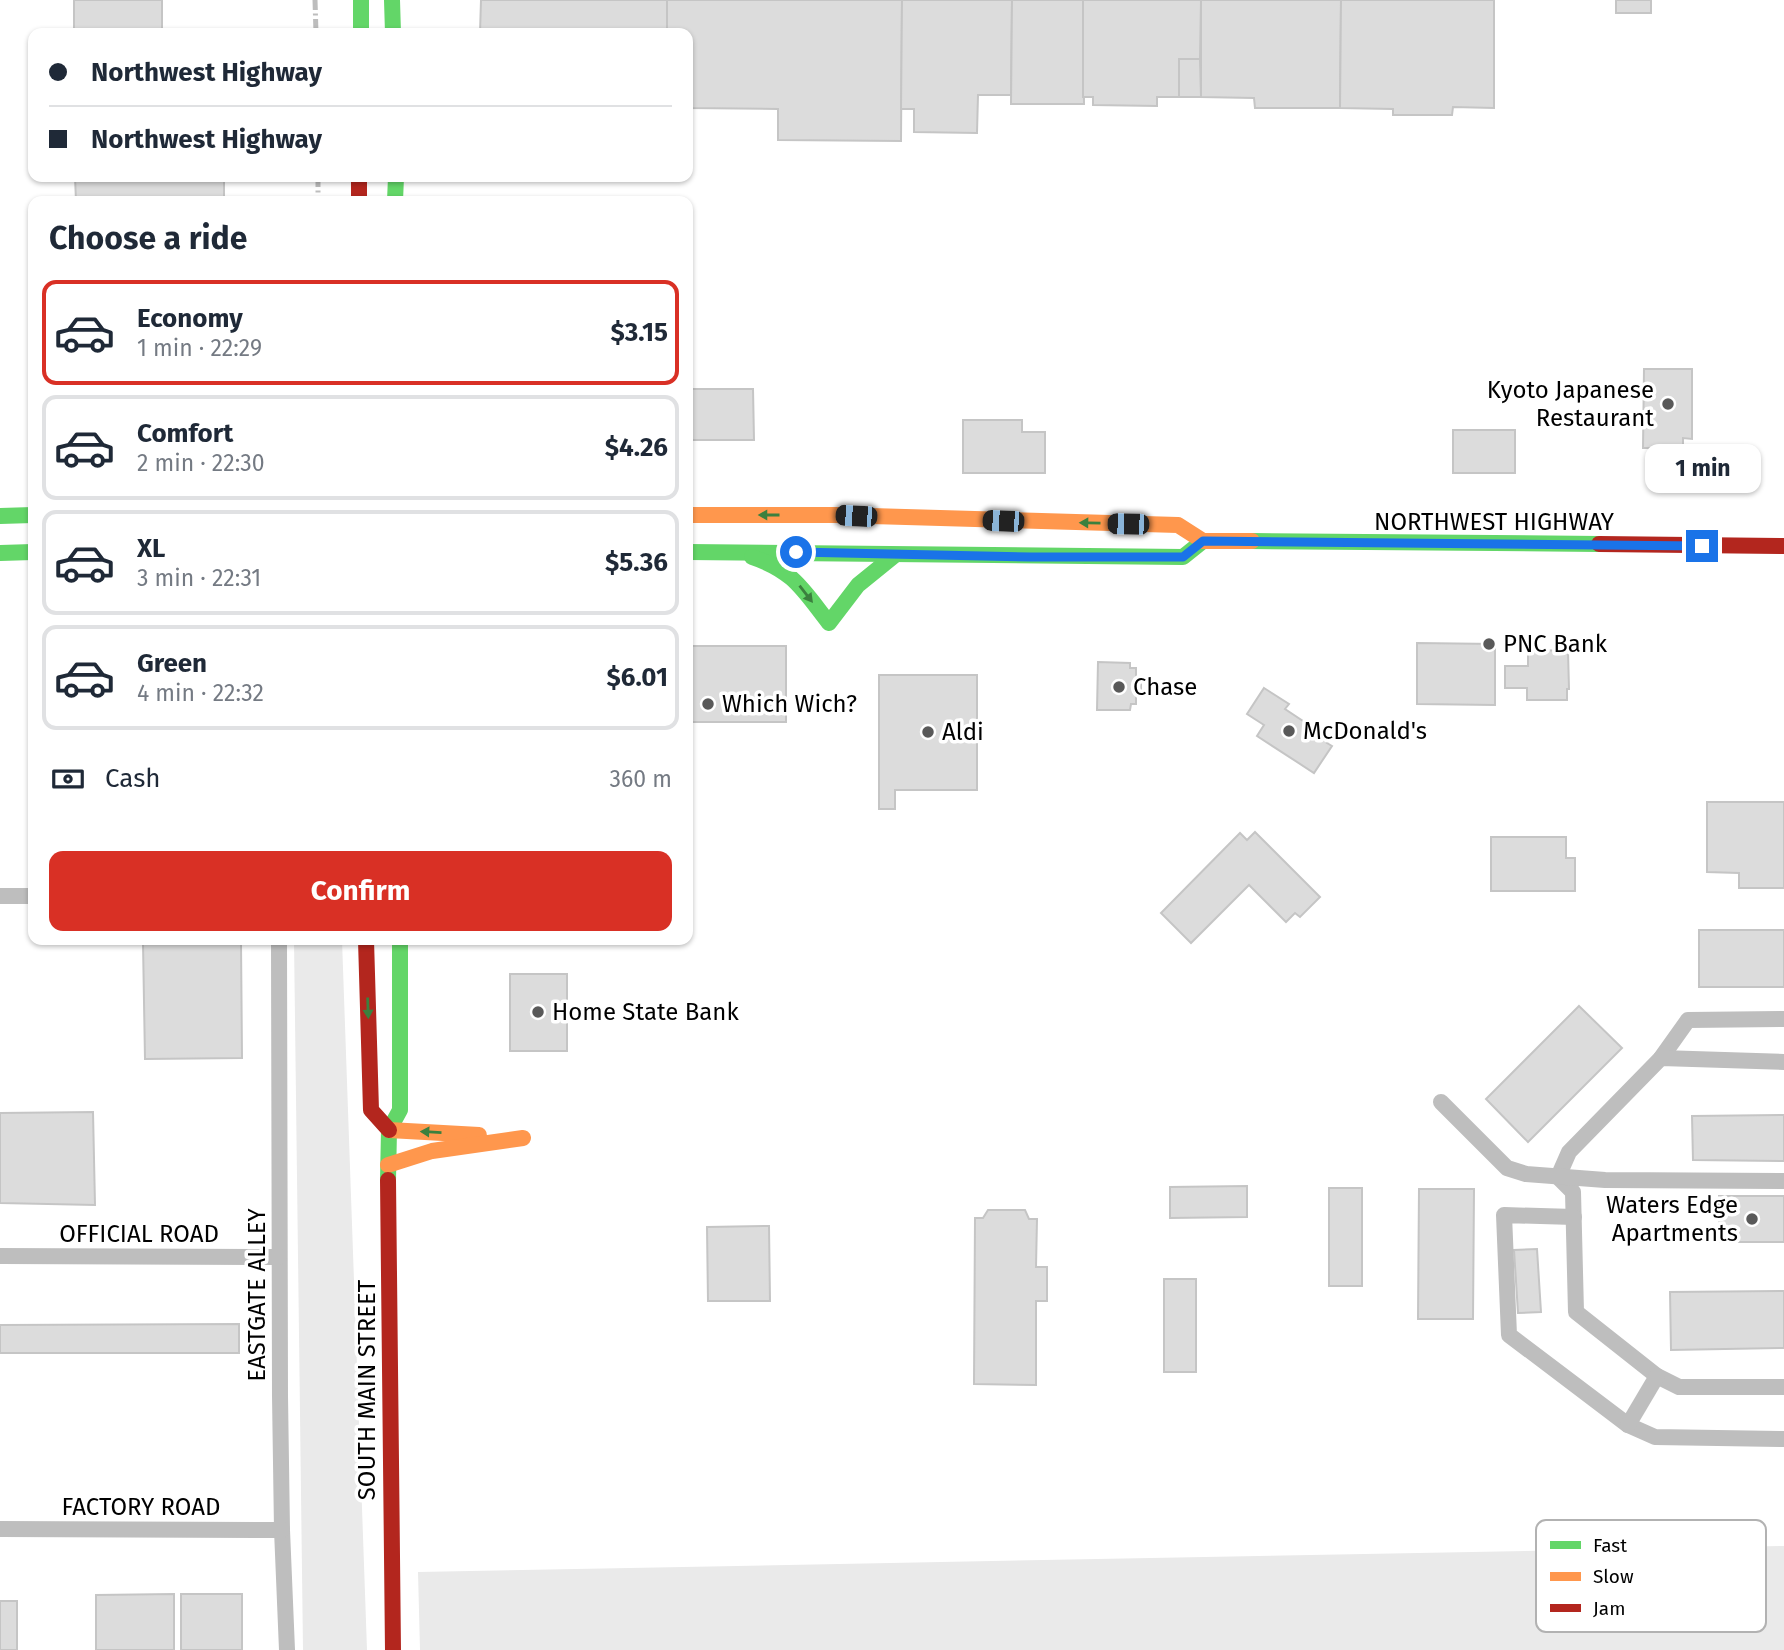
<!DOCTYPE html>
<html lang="en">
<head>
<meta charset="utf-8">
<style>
  :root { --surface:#fff; --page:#f6f6f7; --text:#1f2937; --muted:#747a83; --line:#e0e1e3; --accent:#d93025 }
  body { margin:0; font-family:"Fira Sans",sans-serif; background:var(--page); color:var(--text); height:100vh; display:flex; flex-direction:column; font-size:26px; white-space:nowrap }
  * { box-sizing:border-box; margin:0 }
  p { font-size:23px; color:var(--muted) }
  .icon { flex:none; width:38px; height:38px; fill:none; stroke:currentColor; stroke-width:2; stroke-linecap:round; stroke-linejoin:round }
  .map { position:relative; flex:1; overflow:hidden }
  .details { position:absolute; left:28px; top:196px; width:665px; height:749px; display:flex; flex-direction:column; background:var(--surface); border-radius:14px; box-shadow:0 2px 5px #0004 }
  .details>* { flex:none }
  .guide { position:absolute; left:28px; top:28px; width:665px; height:154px; border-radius:14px; box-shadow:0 2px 5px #0004; display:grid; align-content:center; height:154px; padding:0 21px; background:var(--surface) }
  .end { position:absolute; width:32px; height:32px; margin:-16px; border:9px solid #1a73e8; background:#fff; box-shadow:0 0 0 4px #fff }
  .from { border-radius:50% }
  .bubble { position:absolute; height:49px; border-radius:14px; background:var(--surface); box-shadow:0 2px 5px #0004; font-size:23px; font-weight:700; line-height:49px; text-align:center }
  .car { position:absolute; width:21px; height:42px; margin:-21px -10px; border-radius:9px; box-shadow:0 0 5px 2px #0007; background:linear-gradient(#222 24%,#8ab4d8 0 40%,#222 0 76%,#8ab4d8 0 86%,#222 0) }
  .guide b { display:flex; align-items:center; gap:24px; height:66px; font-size:26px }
  .guide b+b { border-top:2px solid var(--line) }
  .guide i { width:18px; height:18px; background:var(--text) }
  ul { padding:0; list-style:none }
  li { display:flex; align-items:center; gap:21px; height:105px; margin:0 14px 10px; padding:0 7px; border:4px solid var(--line); border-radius:14px }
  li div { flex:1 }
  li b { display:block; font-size:26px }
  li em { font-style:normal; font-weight:700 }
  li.current { border-color:var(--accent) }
  li>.icon { width:63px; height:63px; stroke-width:1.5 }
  h2 { padding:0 21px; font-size:32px; line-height:84px }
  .pay { display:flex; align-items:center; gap:18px; height:77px; padding:0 21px; font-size:26px }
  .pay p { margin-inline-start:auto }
  .primary-button { display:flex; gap:14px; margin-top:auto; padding:14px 21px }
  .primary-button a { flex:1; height:80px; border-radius:14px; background:var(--accent); color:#fff; font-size:28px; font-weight:700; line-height:80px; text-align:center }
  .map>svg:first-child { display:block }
  .green { fill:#eaeaea }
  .building { fill:#dcdcdc; stroke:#c5c5c5; stroke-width:2 }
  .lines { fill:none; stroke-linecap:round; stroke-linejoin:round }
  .street { stroke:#bebebe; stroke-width:16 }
  .fast { stroke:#63d668; stroke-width:16 }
  .slow { stroke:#ff974d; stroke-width:16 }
  .jam { stroke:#b3261e; stroke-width:16 }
  .rail { stroke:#bdbdbd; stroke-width:5; stroke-dasharray:10 3.5 2 3.5; stroke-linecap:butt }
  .oneway { fill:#3b803e }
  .route { stroke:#1a73e8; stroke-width:9 }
  .poi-dot { fill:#595959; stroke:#fff; stroke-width:2.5 }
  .labels { text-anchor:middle; stroke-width:7; stroke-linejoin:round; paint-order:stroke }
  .poi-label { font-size:24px; fill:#000; stroke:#fff; text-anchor:start }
  .street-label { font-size:24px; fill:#000; stroke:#fff }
  .key { fill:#fff; stroke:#b2b2b2; stroke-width:2 }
  .key-label { font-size:19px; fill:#000 }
</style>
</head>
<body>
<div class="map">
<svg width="1784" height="1650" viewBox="0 0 1784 1650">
  <rect width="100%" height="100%" fill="#fff"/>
  <!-- green -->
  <g class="green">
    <polygon points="294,940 342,940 367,1650 303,1650"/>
    <polygon points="1784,1546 1784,1650 420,1650 418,1572"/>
  </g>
  <!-- building -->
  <g class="building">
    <rect x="74" y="0" width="88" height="33"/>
    <polygon points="481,0 667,0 667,33 480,33"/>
    <polygon points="667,0 902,0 901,141 778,140 778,109 688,108 688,33 667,33"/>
    <polygon points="902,0 1012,0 1011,95 978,95 977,133 914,132 914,109 901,109"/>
    <polygon points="1012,0 1083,0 1084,104 1011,104"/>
    <polygon points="1083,0 1201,0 1200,59 1179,59 1179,97 1157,97 1157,106 1093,105 1093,97 1083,97"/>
    <polygon points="1201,0 1341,0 1340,108 1255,108 1254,98 1201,97"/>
    <polygon points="1341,0 1494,0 1494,108 1453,107 1452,115 1393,115 1393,109 1340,108"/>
    <rect x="1616" y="0" width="35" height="13"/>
    <polygon points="1179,59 1200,59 1201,97 1179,97"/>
    <polygon points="75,177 224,177 224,201 76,201"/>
    <polygon points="1644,369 1692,369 1692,439 1683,438 1683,448 1643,448"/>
    <polygon points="688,389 753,389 754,440 688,440"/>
    <polygon points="963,420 1022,420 1022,432 1045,432 1045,473 963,473"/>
    <rect x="1453" y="430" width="62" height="43"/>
    <polygon points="1417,643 1495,644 1495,705 1417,704"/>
    <rect x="688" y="646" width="98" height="76"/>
    <polygon points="1537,650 1568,651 1569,689 1567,689 1567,700 1527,700 1527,688 1505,688 1505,666 1528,666 1528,652 1537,652"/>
    <polygon points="1098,662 1130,663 1130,668 1136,668 1136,677 1141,677 1141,696 1136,696 1136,704 1131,704 1130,710 1097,710"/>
    <polygon points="879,675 977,675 977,790 895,790 895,809 879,809"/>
    <polygon points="1264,688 1289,704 1285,709 1330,739 1327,743 1332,746 1314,773 1257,736 1264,725 1247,714"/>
    <polygon points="1707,802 1784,802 1784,888 1739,888 1739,873 1707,872"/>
    <polygon points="1255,832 1320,897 1300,917 1295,913 1286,922 1249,885 1191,943 1161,913 1240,833 1247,840"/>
    <polygon points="1491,837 1566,837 1566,858 1575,858 1575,891 1491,891"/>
    <rect x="1699" y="930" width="85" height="57"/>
    <polygon points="241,942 242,1058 145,1059 143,943"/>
    <rect x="510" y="974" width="57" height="77"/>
    <polygon points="1579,1006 1622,1048 1528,1142 1486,1099"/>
    <polygon points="93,1112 95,1205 0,1203 0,1113"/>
    <polygon points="1784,1115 1784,1161 1693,1160 1692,1116"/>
    <polygon points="1247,1186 1247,1217 1170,1218 1170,1187"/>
    <rect x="1329" y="1188" width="33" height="98"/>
    <polygon points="1419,1189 1474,1189 1473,1319 1418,1319"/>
    <rect x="1719" y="1196" width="65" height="46"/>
    <polygon points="988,1210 1025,1210 1029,1219 1037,1219 1036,1267 1047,1267 1047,1301 1036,1301 1036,1385 974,1384 975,1218 983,1218"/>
    <polygon points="769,1226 770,1301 708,1301 707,1227"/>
    <polygon points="1537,1249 1541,1312 1518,1313 1514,1250"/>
    <rect x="1164" y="1279" width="32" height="93"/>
    <polygon points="1784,1291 1784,1348 1671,1350 1670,1292"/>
    <polygon points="239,1324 239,1353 0,1353 0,1325"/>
    <polygon points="174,1594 174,1650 96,1650 96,1595"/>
    <rect x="181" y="1594" width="61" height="56"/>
    <rect x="0" y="1601" width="17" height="49"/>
  </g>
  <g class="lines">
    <!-- street -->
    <g class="street">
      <polyline points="0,896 33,896"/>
      <polyline points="279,940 280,1396 282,1530 287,1650"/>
      <polyline points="1661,1058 1688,1020 1784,1019"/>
      <polyline points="1784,1062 1661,1058 1569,1152 1558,1177 1573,1192 1576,1312 1657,1376 1679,1387 1784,1387"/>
      <polyline points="1441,1102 1507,1168 1526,1174 1605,1180 1784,1181"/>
      <polyline points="1574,1217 1504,1215 1509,1335 1628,1425 1655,1437 1784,1439"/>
      <polyline points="0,1256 279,1257"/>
      <polyline points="1628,1425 1657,1376"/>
      <polyline points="0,1529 282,1530"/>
    </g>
    <!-- fast -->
    <g class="fast">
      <polyline points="361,0 361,33"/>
      <polyline points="392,0 393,33"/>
      <polyline points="395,201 396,177"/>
      <polyline points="0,516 33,515"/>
      <polyline points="1252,541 1599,544"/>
      <polyline points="688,552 1183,557 1203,541"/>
      <polyline points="0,553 33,552"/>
      <path d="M752,557C794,571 803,590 829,623L858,585L895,555"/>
      <polyline points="388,1180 389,1130 400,1110 400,940"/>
    </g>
    <!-- slow -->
    <g class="slow">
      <polyline points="688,515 837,515 1178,525 1203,541 1252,541"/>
      <polyline points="389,1130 479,1135"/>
      <polyline points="388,1165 432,1151 523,1138"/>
    </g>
    <!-- jam -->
    <g class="jam">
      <polyline points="359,177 359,201"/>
      <polyline points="1599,544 1784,546"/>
      <polyline points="366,940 371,1110 389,1130"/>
      <polyline points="388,1180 393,1650"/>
    </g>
    <!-- rail -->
    <g class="rail">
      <polyline points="315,0 316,33"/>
      <polyline points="318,177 318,201"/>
    </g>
  </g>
  <!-- one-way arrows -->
  <defs><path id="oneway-solid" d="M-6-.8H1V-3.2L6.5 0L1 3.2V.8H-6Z" transform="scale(1.75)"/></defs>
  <g class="oneway">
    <use href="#oneway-solid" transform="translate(769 515) rotate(-180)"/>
    <use href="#oneway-solid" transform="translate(1090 523) rotate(-179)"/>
    <use href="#oneway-solid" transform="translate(806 594) rotate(52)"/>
    <use href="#oneway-solid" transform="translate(368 1008) rotate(88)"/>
    <use href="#oneway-solid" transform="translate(431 1132) rotate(-177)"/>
  </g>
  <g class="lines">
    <!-- route -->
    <polyline class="route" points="796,552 1031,557 1183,557 1203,541 1702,546"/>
  </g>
  <!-- markers -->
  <g class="poi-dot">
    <circle cx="1668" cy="404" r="7"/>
    <circle cx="1489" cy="644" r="7"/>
    <circle cx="1119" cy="687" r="7"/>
    <circle cx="708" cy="704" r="7"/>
    <circle cx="1289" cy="731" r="7"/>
    <circle cx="928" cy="732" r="7"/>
    <circle cx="538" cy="1012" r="7"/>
    <circle cx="1752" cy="1219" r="7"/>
  </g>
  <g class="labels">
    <!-- poi labels -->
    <g class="poi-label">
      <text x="1654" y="398" text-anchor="end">Kyoto Japanese<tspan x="1654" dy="28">Restaurant</tspan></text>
      <text x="1503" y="652">PNC Bank</text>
      <text x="1133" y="695">Chase</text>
      <text x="722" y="712">Which Wich?</text>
      <text x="1303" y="739">McDonald's</text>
      <text x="942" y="740">Aldi</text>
      <text x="552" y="1020">Home State Bank</text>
      <text x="1738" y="1213" text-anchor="end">Waters Edge<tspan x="1738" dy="28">Apartments</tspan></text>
    </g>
    <!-- street labels -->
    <g class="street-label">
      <text x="1494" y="530">NORTHWEST HIGHWAY</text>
      <text x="139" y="1242">OFFICIAL ROAD</text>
      <text transform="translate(257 1295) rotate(-90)" y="8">EASTGATE ALLEY</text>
      <text transform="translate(367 1390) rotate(-90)" y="8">SOUTH MAIN STREET</text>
      <text x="141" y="1515">FACTORY ROAD</text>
    </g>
  </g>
  <!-- legend -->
  <rect x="1536" y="1520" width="230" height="112" rx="10" class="key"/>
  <rect x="1550" y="1541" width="31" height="8" fill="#63d668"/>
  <rect x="1550" y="1572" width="31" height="9" fill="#ff974d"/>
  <rect x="1550" y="1604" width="31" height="8" fill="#b3261e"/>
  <g class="key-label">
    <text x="1593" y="1552">Fast</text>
    <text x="1593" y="1583">Slow</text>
    <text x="1593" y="1615">Jam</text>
  </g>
</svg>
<i class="end from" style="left:796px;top:552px"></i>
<i class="end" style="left:1702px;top:546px"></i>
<div class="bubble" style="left:1645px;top:444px;width:116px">1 min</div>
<i class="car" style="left:856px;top:516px;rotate:273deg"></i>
<i class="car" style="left:1003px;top:521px;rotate:272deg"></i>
<i class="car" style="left:1128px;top:524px;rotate:271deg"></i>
<div class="guide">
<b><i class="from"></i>Northwest Highway</b>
<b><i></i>Northwest Highway</b>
</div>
<section class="details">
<h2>Choose a ride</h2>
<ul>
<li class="current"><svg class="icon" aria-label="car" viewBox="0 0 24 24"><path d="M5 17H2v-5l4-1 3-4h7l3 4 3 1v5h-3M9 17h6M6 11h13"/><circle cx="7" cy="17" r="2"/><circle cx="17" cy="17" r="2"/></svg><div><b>Economy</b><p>1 min · 22:29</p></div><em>$3.15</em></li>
<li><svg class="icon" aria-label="car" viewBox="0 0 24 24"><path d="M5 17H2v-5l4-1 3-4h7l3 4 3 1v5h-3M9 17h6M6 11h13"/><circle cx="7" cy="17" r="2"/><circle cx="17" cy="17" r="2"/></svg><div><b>Comfort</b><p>2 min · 22:30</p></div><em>$4.26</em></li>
<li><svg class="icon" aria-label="car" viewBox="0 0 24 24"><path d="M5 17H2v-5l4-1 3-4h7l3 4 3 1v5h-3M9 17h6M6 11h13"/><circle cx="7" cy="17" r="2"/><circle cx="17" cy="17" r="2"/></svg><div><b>XL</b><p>3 min · 22:31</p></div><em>$5.36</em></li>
<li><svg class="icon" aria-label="car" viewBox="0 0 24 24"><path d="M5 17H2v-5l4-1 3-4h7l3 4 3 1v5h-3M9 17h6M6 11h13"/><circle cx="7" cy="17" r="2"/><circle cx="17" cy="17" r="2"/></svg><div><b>Green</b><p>4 min · 22:32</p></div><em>$6.01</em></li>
</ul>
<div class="pay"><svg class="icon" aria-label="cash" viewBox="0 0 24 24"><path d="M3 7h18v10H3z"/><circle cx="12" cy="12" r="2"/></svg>Cash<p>360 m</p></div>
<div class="primary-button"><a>Confirm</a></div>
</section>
</div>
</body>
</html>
